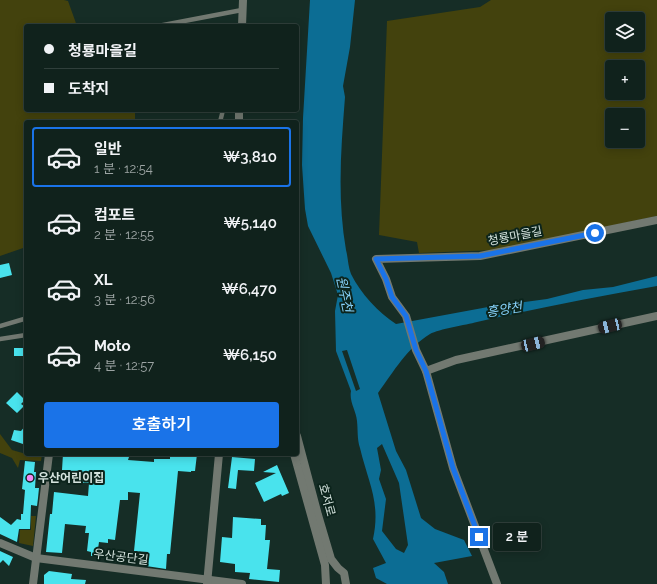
<!DOCTYPE html>
<html lang="ko">
<head>
<meta charset="utf-8">
<style>
  :root { --surface:#10221c; --page:#1e2f29; --text:#f1f3f6; --muted:#9ca4a3; --line:#303f3b; --accent:#1a73e8 }
  body { margin:0; font-family:Raleway,"Noto Sans KR",sans-serif; background:var(--page); color:var(--text); height:100vh; display:flex; flex-direction:column; font-size:15px; white-space:nowrap }
  * { box-sizing:border-box; margin:0 }
  p { font-size:13px; color:var(--muted) }
  .icon { flex:none; width:22px; height:22px; fill:none; stroke:currentColor; stroke-width:2; stroke-linecap:round; stroke-linejoin:round }
  .map { position:relative; flex:1; overflow:hidden }
  .side { position:absolute; left:24px; top:120px; width:275px; height:336px; display:flex; flex-direction:column; background:var(--surface); border-radius:4px; box-shadow:0 2px 10px #0003,0 0 0 1px var(--line) }
  .side>* { flex:none }
  .hud { position:absolute; left:24px; top:24px; width:275px; height:88px; border-radius:4px; box-shadow:0 2px 10px #0003,0 0 0 1px var(--line); display:grid; align-content:center; height:88px; padding:0 20px; background:var(--surface) }
  .fabs { position:absolute; left:605px; top:12px; display:grid; gap:8px }
  .fabs a { display:grid; place-items:center; width:40px; height:40px; border-radius:4px; background:var(--surface); box-shadow:0 2px 10px #0003,0 0 0 1px var(--line); font-size:20px }
  .end { position:absolute; width:18px; height:18px; margin:-9px; border:5px solid #1a73e8; background:#fff; box-shadow:0 0 0 2px #fff }
  .from { border-radius:50% }
  .bubble { position:absolute; height:28px; border-radius:4px; background:var(--surface); box-shadow:0 2px 10px #0003,0 0 0 1px var(--line); font-size:13px; font-weight:600; line-height:28px; text-align:center }
  .car { position:absolute; width:12px; height:24px; margin:-12px -6px; border-radius:5px; box-shadow:0 0 3px 1px #0007; background:linear-gradient(#222 24%,#8ab4d8 0 40%,#222 0 76%,#8ab4d8 0 86%,#222 0) }
  .hud b { display:flex; align-items:center; gap:14px; height:38px; font-size:15px }
  .hud b+b { border-top:1px solid var(--line) }
  .hud i { width:10px; height:10px; background:var(--text) }
  ul { padding:7px 0 0; list-style:none }
  li { display:flex; align-items:center; gap:12px; height:60px; margin:0 8px 6px; padding:0 12px; border:2px solid transparent; border-radius:4px }
  li div { flex:1 }
  li b { display:block; font-size:15px }
  li em { font-style:normal; font-weight:600 }
  li.on { border-color:var(--accent) }
  li>.icon { width:36px; height:36px; stroke-width:1.5 }
  .cta { display:flex; gap:8px; margin-top:auto; padding:8px 20px }
  .cta a { flex:1; height:46px; border-radius:4px; background:var(--accent); color:#fff; font-size:16px; font-weight:600; line-height:46px; text-align:center }
  .map>svg:first-child { display:block }
  .green { fill:#43420d; fill-rule:evenodd }
  .water { fill:#0c6d94; fill-rule:evenodd }
  .building { fill:#49e3ed }
  .lines { fill:none; stroke-linecap:round; stroke-linejoin:round }
  .service { stroke:#727971; stroke-width:4.5 }
  .minor { stroke:#727971; stroke-width:8 }
  .tertiary { stroke:#727971; stroke-width:8 }
  .route { stroke:#1a73e8; stroke-width:5 }
  .poi-dot { fill:#f28af2; stroke:#0c241c; stroke-width:1.5 }
  .labels { text-anchor:middle; stroke-width:4; stroke-linejoin:round; paint-order:stroke }
  .street-label { font-size:12px; fill:#d5e3de; stroke:#0c241c }
  .poi-label { font-size:12px; font-weight:bold; fill:#d5e3de; stroke:#0c241c; text-anchor:start }
  .water-label { font-size:13px; font-style:italic; fill:#87d2fb; stroke:#0c241c }
</style>
</head>
<body>
<div class="map">
<svg width="657" height="584" viewBox="0 0 657 584">
  <rect width="100%" height="100%" fill="#162d26"/>
  <!-- green -->
  <g class="green">
    <polygon points="0,0 64,0 68,1 77,26 26,26 26,110 135,110 135,122 26,122 26,247 0,256"/>
    <path d="M491,0H657V216L497,250L419,253L417,242L379,235L387,21L480,7ZM612,19H638V45H612ZM612,67H638V93H612ZM612,115H638V141H612Z"/>
    <polygon points="0,434 12,450 26,454 42,454 41,461 20,460 18,468 12,458 0,453"/>
    <polygon points="31,516 36,516 33,546 19,543 20,530 31,530"/>
  </g>
  <!-- water -->
  <path class="water" d="M310,0H355L350,47L343,86L345,97C341,149 337,198 346,250C348,257 348,267 351,274C361,294 378,312 396,324L488,307L547,299L583,290L613,287L657,276V286C597,297 537,308 477,322C466,325 439,329 430,334C407,348 394,371 378,393L396,451L406,470L421,518L435,529L464,540L472,556L434,563L444,572L448,584H387L376,578L373,568L386,563L373,539C381,502 368,482 360,448C357,439 358,430 357,421C356,410 349,402 351,391L336,351L335,311L338,295L331,273L308,226L305,209L302,165L303,118ZM347,350L360,389L356,391L342,351ZM382,444L399,483L408,545L404,553L396,549L382,531L386,499L379,479L381,470L377,448Z"/>
  <!-- building -->
  <g class="building">
    <polygon points="9,263 12,275 0,278 0,265"/>
    <rect x="14" y="348" width="12" height="8"/>
    <polygon points="17,392 25,400 21,404 24,406 17,413 6,403"/>
    <polygon points="26,425 26,445 11,440 14,430 21,431"/>
    <polygon points="63,454 129,457 128,460 154,462 154,459 170,459 170,454 197,454 195,471 191,471 191,472 178,471 170,554 167,554 166,569 146,566 148,552 134,551 140,493 128,492 128,500 120,500 115,540 108,539 108,543 99,542 97,556 91,556 91,552 87,551 89,533 85,533 86,526 65,524 62,553 46,552 50,514 52,514 54,492 88,496 89,483 69,482 70,470 62,470"/>
    <polygon points="232,457 255,459 254,471 238,470 236,489 228,488"/>
    <polygon points="25,461 35,462 34,472 36,472 35,488 39,488 38,498 37,506 31,505 30,529 19,529 17,542 0,534 0,517 11,525 17,519 21,520 21,514 23,514 25,490 22,489"/>
    <polygon points="277,465 289,493 282,496 281,494 264,502 255,483 276,473 263,472"/>
    <polygon points="233,517 261,519 261,525 266,525 265,540 270,540 267,569 280,570 279,582 249,579 250,573 235,572 235,564 220,562 222,537 232,538"/>
    <polygon points="0,551 13,557 9,566 3,560 0,563"/>
    <polygon points="49,571 72,574 71,579 86,580 85,584 44,584 44,575"/>
  </g>
  <g class="lines">
    <!-- service -->
    <g class="service">
      <polyline points="158,26 242,10"/>
      <polyline points="220,122 223,110"/>
      <polyline points="0,326 24,319"/>
      <polyline points="0,339 26,335"/>
    </g>
    <!-- minor -->
    <g class="minor">
      <polyline points="426,371 456,360 657,316"/>
      <polyline points="497,584 453,468 426,371 416,350 406,316 392,297 386,279 376,259 480,256 657,220"/>
    </g>
    <!-- tertiary -->
    <g class="tertiary">
      <polyline points="242,26 243,0"/>
      <polyline points="239,110 239,122"/>
      <polyline points="297,436 318,515 331,559 338,568 344,573 346,584"/>
      <polyline points="294,454 325,565 326,584"/>
      <polyline points="0,543 36,558 242,584"/>
      <polyline points="33,584 49,454"/>
      <polyline points="207,584 219,454"/>
    </g>
  </g>
  <g class="lines">
    <!-- route -->
    <polyline class="route" points="479,537 453,468 426,371 416,350 406,316 392,297 386,279 376,259 480,256 595,233"/>
  </g>
  <!-- markers -->
  <circle class="poi-dot" cx="30" cy="478" r="4"/>
  <g class="labels">
    <!-- street labels -->
    <g class="street-label">
      <text transform="translate(515 236) rotate(-11)" y="4">청룡마을길</text>
      <text transform="translate(327 500) rotate(75)" y="4">호저로</text>
      <text transform="translate(121 557) rotate(7)" y="4">우산공단길</text>
    </g>
    <!-- poi labels -->
    <g class="poi-label">
      <text x="38" y="482">우산어린이집</text>
    </g>
    <!-- water labels -->
    <g class="water-label">
      <text transform="translate(345 294) rotate(78)" y="5">원주천</text>
      <text transform="translate(504 309) rotate(-9)" y="5">흥양천</text>
    </g>
  </g>
</svg>
<div class="fabs">
<a><svg class="icon" aria-label="layers" viewBox="0 0 24 24"><path d="M12 4l9 5-9 5-9-5zM3 14l9 5 9-5"/></svg></a>
<a>+</a>
<a>−</a>
</div>
<i class="end from" style="left:595px;top:233px"></i>
<i class="end" style="left:479px;top:537px"></i>
<div class="bubble" style="left:493px;top:523px;width:48px">2 분</div>
<i class="car" style="left:610px;top:326px;rotate:257deg"></i>
<i class="car" style="left:533px;top:344px;rotate:77deg"></i>
<div class="hud">
<b><i class="from"></i>청룡마을길</b>
<b><i></i>도착지</b>
</div>
<section class="side">
<ul>
<li class="on"><svg class="icon" aria-label="car" viewBox="0 0 24 24"><path d="M5 17H2v-5l4-1 3-4h7l3 4 3 1v5h-3M9 17h6M6 11h13"/><circle cx="7" cy="17" r="2"/><circle cx="17" cy="17" r="2"/></svg><div><b>일반</b><p>1 분 · 12:54</p></div><em>₩3,810</em></li>
<li><svg class="icon" aria-label="car" viewBox="0 0 24 24"><path d="M5 17H2v-5l4-1 3-4h7l3 4 3 1v5h-3M9 17h6M6 11h13"/><circle cx="7" cy="17" r="2"/><circle cx="17" cy="17" r="2"/></svg><div><b>컴포트</b><p>2 분 · 12:55</p></div><em>₩5,140</em></li>
<li><svg class="icon" aria-label="car" viewBox="0 0 24 24"><path d="M5 17H2v-5l4-1 3-4h7l3 4 3 1v5h-3M9 17h6M6 11h13"/><circle cx="7" cy="17" r="2"/><circle cx="17" cy="17" r="2"/></svg><div><b>XL</b><p>3 분 · 12:56</p></div><em>₩6,470</em></li>
<li><svg class="icon" aria-label="car" viewBox="0 0 24 24"><path d="M5 17H2v-5l4-1 3-4h7l3 4 3 1v5h-3M9 17h6M6 11h13"/><circle cx="7" cy="17" r="2"/><circle cx="17" cy="17" r="2"/></svg><div><b>Moto</b><p>4 분 · 12:57</p></div><em>₩6,150</em></li>
</ul>
<div class="cta"><a>호출하기</a></div>
</section>
</div>
</body>
</html>
